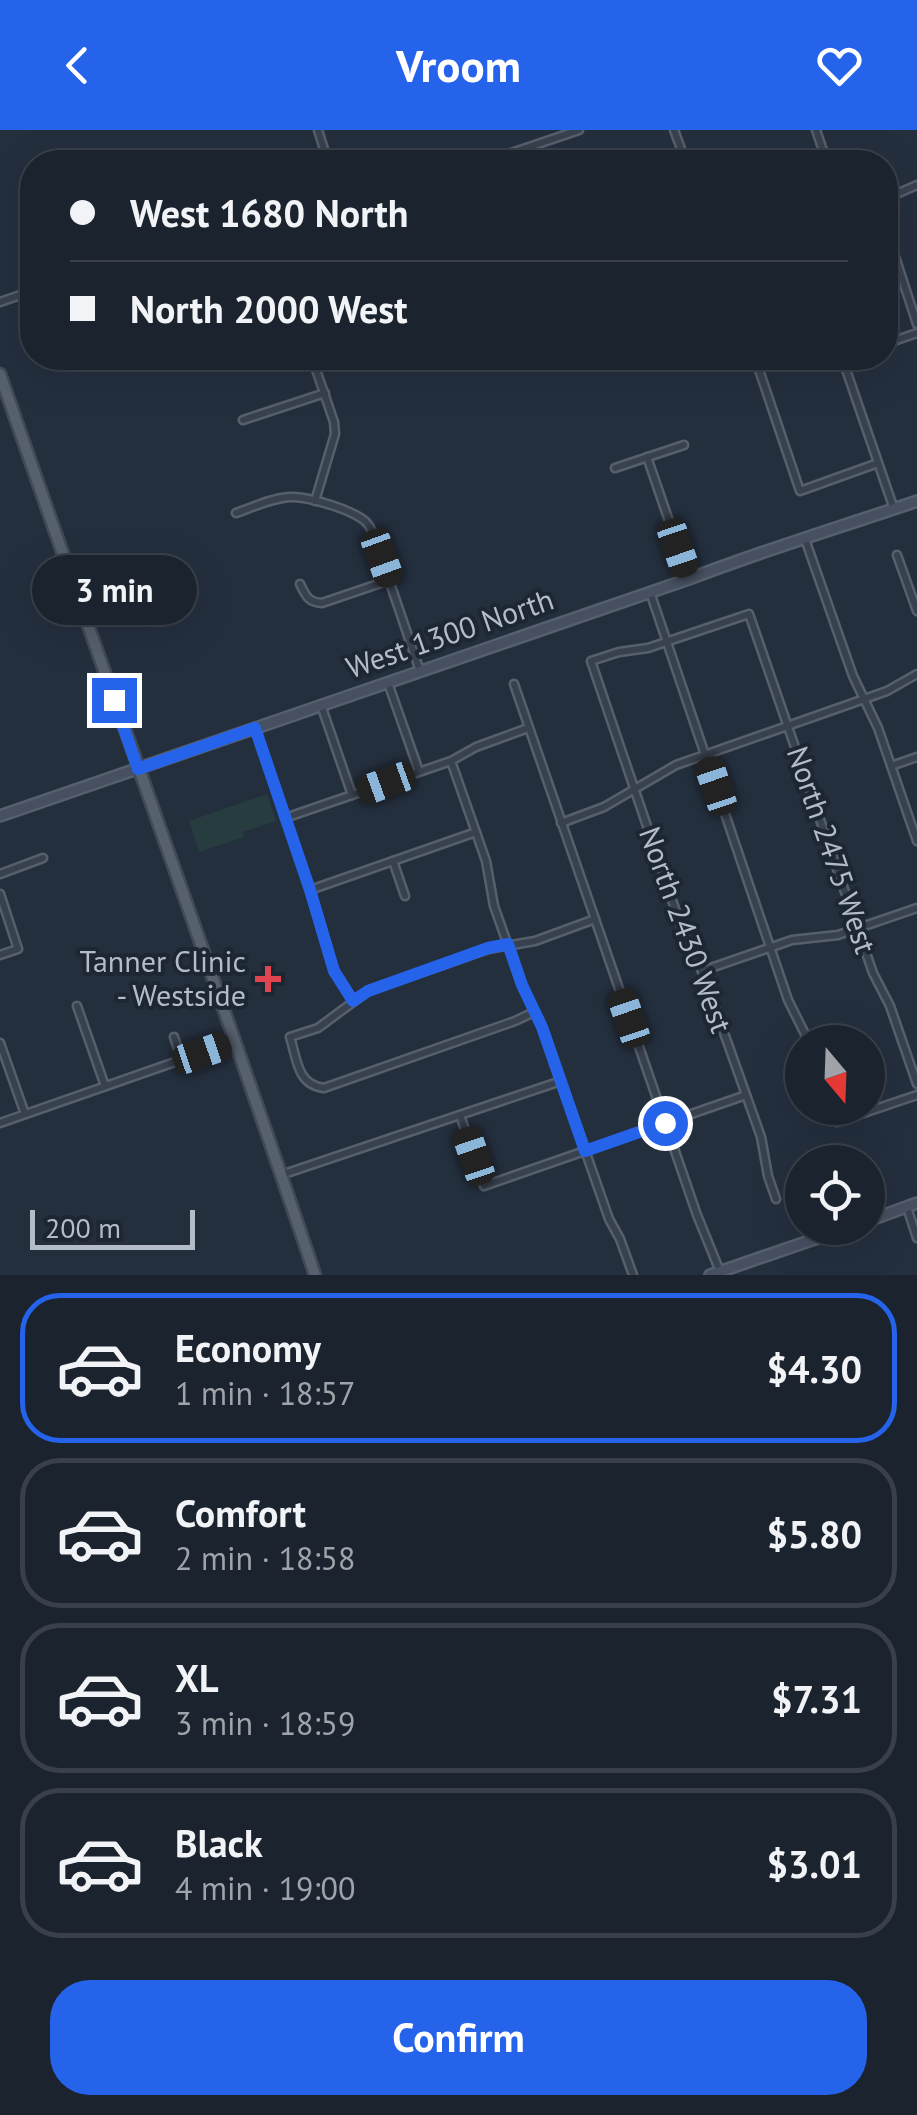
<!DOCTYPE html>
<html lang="en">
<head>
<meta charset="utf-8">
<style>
  :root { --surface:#1b232e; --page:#242b36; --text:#f1f3f6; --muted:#a0a4aa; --line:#39404a; --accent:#2563eb }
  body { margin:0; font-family:"PT Sans",sans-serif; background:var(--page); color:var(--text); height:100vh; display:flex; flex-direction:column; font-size:38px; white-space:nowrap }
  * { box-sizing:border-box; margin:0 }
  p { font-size:32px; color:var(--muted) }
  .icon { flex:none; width:55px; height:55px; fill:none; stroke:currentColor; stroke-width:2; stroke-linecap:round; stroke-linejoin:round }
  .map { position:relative; height:1145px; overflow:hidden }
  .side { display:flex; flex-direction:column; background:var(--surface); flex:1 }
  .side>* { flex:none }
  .guide { position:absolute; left:20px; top:20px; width:878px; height:220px; border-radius:40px; box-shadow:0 10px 40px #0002,0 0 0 2px var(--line); display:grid; align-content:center; height:220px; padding:0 50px; background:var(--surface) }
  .needle { width:65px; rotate:161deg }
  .tools { position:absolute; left:785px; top:895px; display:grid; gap:20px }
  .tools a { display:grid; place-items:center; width:100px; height:100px; border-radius:50%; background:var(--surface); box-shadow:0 10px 40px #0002,0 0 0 2px var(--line); font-size:50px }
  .scale { position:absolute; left:30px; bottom:25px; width:165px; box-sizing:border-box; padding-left:10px; border:5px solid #b4bcc9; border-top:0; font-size:28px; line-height:35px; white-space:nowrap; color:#b4bcc9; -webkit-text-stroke:8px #1d2633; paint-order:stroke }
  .end { position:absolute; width:45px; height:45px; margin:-22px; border:12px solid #2563eb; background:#fff; box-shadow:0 0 0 5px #fff }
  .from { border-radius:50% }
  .bubble { position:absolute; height:70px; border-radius:35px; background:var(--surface); box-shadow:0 10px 40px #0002,0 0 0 2px var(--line); font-size:32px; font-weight:800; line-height:70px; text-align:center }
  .car { position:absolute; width:30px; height:60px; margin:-30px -15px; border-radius:12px; box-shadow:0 0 8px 2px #0007; background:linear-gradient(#222 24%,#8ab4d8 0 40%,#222 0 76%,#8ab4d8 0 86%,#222 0) }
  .guide b { display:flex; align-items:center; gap:35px; height:95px; font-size:38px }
  .guide b+b { border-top:2px solid var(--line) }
  .guide i { width:25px; height:25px; background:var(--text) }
  ul { padding:18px 0 0; list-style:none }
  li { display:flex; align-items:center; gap:30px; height:150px; margin:0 20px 15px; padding:0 30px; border:5px solid var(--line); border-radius:40px }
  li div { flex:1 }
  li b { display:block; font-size:38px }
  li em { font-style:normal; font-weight:800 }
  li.active { border-color:var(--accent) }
  li>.icon { width:90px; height:90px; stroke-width:1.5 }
  .primary-button { display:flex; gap:20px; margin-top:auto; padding:20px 50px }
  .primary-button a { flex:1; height:115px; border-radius:40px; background:var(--accent); color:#fff; font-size:40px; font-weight:800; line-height:115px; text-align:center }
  header { display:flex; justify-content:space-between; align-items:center; height:130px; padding:0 50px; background:var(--accent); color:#fff; font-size:45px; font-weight:800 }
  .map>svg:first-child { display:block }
  .green { fill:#263c3f }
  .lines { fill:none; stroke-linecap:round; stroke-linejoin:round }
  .street-casing { stroke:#565f6c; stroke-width:11 }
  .secondary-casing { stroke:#565f6c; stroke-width:14 }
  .primary-casing { stroke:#414a57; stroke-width:15 }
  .street { stroke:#38414e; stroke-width:6 }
  .secondary { stroke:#465061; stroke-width:9 }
  .primary { stroke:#56606e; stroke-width:10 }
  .route { stroke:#2563eb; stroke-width:12 }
  .health-dot { fill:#e0444e; stroke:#1d2633; stroke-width:4 }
  .labels { text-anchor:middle; stroke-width:8; stroke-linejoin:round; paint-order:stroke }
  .street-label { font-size:30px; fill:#b4bcc9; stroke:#1d2633 }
  .poi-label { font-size:30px; fill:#b4bcc9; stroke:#1d2633; text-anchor:end }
</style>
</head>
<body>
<header><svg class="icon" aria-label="back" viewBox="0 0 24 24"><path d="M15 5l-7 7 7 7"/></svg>Vroom<svg class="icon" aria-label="heart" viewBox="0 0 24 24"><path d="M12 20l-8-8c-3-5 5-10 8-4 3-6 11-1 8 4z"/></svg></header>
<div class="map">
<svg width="917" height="1145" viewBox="0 0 917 1145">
  <rect width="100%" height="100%" fill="#242f3e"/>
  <!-- green -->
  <polygon class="green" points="267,664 276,691 243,702 244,707 199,722 189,691"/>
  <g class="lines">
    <!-- street casing -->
    <g class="street-casing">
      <g id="street">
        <polyline points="318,0 328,32"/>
        <polyline points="674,0 686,32"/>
        <polyline points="816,0 827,32"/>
        <polyline points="233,32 244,29"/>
        <polyline points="485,32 579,0"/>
        <polyline points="885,69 917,55"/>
        <polyline points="885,96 917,194"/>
        <polyline points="0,172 32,161"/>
        <polyline points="885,214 917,203"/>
        <polyline points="312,228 334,292 335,304 315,371"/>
        <polyline points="755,228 800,361 878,333"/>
        <polyline points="842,228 894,379"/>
        <polyline points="243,290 325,263"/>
        <polyline points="647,327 689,449"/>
        <polyline points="615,338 684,315"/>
        <path d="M236,383C253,377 272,368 290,367C308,366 353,380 366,392C371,397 371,400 374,406L420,541"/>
        <polyline points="805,409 853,546 878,598 917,711"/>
        <polyline points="897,425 917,481"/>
        <path d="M300,454C306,466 308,472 322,473L390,450"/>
        <polyline points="650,462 788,870 809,912"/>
        <polyline points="388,553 419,641"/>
        <polyline points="514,554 697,1085 721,1144"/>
        <polyline points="321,575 352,665"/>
        <polyline points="255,598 310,760 334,841 353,871"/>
        <polyline points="451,631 486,731 494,776 522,855 542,897 609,1089 620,1109 633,1145"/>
        <polyline points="891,636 917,627"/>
        <polyline points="285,688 451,631 476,617 528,598"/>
        <polyline points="561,693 604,677 676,635 887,561 917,544"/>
        <polyline points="393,731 405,766"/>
        <polyline points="0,744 43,728"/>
        <polyline points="310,760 476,702"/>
        <polyline points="0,764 18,819 0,825"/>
        <polyline points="702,841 792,810 838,805 917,778"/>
        <polyline points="77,876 105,956"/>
        <path d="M534,882L515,891L324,958C297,955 297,929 290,907L318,898L368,861L488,819L535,811L595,789"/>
        <polyline points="174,907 182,930"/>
        <polyline points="0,913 25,984"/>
        <polyline points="832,978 837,992 917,965"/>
        <polyline points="460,985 484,1056 746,965"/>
        <polyline points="0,993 235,911"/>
        <polyline points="281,1045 561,951"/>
        <polyline points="776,1069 768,1046 761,1007 702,841 687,814 591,531 619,522 648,518 749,484 873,843 890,876 917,954"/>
        <polyline points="907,1077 917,1108"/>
      </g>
    </g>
    <!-- secondary casing -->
    <g class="secondary-casing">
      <g id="secondary">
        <path d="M0,686L689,449C764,420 841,397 917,371"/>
        <polyline points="868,1091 917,1073"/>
        <polyline points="710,1145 847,1098"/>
      </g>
    </g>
    <!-- primary casing -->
    <g class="primary-casing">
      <path id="primary" d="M0,244C104,545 214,843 315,1145"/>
    </g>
    <!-- street -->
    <use href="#street" class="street"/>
    <!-- secondary -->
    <use href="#secondary" class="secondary"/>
    <!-- primary -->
    <use href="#primary" class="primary"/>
  </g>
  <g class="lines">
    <!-- route -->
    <polyline class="route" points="114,570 138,639 255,598 310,760 334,841 353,871 368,861 488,818 508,814 522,855 542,897 585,1021 665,993"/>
  </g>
  <!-- markers -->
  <path class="health-dot" d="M263 834h10v10h10v10h-10v10h-10v-10h-10v-10h10z"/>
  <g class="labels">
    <!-- street labels -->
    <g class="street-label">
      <text transform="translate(450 504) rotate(-19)" y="10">West 1300 North</text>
      <text transform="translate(831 720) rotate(71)" y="10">North 2475 West</text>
      <text transform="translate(685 800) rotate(70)" y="10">North 2430 West</text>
    </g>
    <!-- poi labels -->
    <g class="poi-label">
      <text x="246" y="842">Tanner Clinic<tspan x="246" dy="34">- Westside</tspan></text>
    </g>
  </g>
</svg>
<div class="tools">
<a><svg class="needle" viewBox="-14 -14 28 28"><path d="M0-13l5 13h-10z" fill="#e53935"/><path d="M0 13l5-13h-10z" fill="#a0a4aa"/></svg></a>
<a><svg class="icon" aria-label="locate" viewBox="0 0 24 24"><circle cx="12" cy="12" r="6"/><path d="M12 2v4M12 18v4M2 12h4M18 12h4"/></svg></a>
</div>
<div class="scale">200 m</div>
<i class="end from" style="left:665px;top:993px"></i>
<i class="end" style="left:114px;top:570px"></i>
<div class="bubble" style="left:32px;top:425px;width:165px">3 min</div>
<i class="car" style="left:678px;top:418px;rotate:161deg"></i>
<i class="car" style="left:382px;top:428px;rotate:160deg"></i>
<i class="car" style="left:386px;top:653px;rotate:250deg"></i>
<i class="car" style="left:716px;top:656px;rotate:341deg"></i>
<i class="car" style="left:629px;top:888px;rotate:341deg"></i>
<i class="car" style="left:202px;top:923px;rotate:71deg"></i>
<i class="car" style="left:474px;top:1026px;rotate:341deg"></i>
<div class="guide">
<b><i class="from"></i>West 1680 North</b>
<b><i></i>North 2000 West</b>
</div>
</div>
<section class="side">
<ul>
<li class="active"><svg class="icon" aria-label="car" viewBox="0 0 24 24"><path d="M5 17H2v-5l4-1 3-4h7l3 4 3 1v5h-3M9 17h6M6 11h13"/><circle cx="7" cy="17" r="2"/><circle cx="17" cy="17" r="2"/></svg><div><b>Economy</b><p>1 min · 18:57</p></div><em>$4.30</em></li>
<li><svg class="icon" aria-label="car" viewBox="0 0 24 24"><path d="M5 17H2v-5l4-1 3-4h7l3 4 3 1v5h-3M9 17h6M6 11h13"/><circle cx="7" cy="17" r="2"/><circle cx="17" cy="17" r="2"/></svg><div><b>Comfort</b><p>2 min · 18:58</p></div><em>$5.80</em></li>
<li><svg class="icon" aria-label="car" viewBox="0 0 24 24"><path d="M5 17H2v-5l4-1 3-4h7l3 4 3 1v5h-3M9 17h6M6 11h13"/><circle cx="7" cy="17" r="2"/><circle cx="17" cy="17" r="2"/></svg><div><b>XL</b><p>3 min · 18:59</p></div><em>$7.31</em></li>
<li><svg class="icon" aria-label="car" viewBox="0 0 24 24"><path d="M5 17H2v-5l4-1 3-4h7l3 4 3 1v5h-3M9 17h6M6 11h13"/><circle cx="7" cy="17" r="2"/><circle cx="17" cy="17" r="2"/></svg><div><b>Black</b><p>4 min · 19:00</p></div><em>$3.01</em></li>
</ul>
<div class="primary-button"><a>Confirm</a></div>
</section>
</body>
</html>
